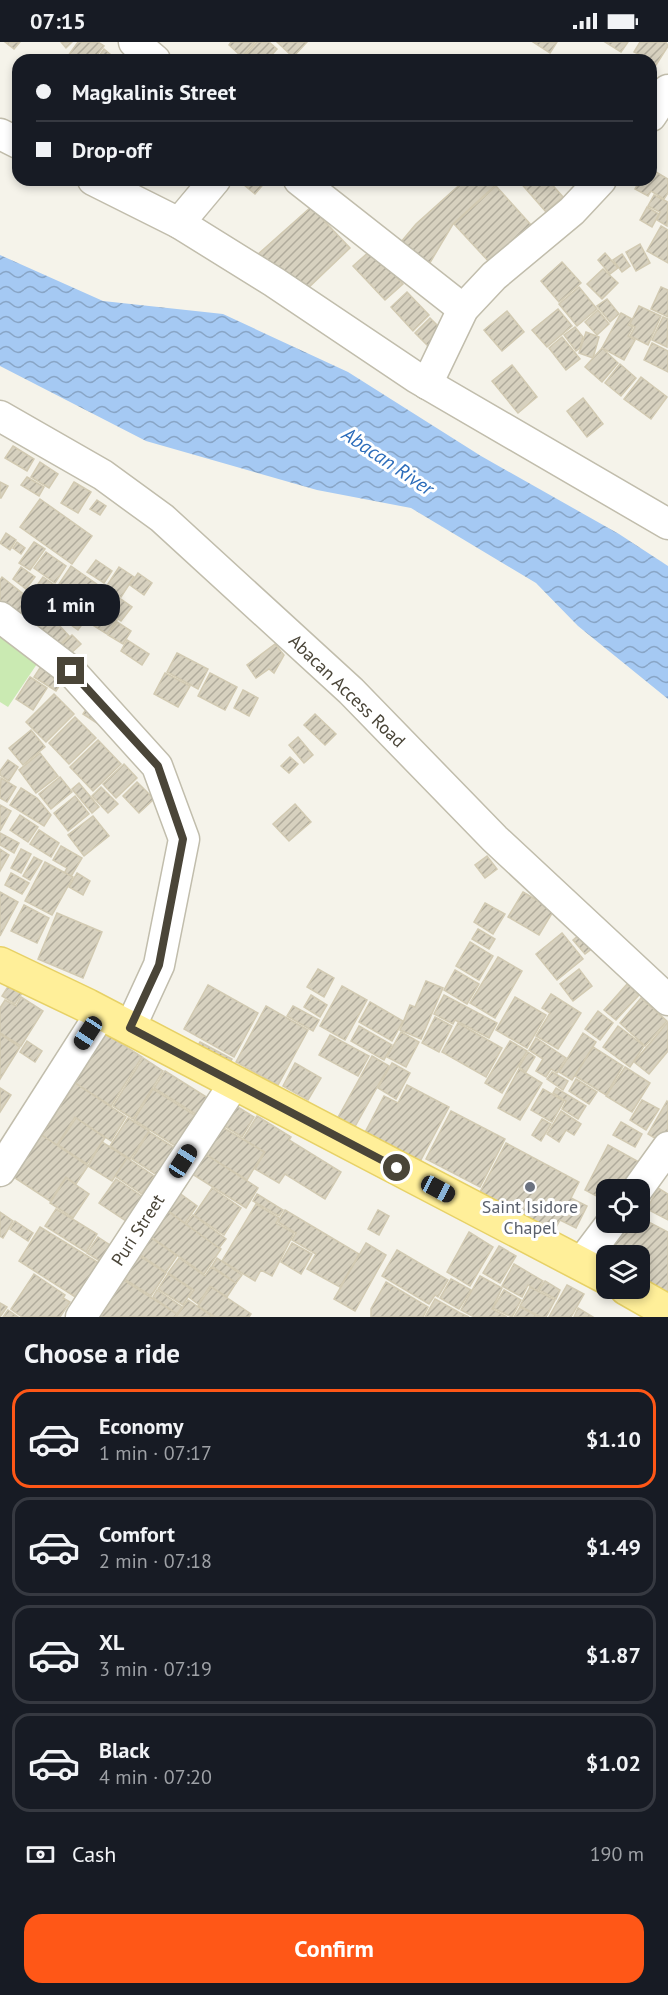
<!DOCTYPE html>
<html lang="en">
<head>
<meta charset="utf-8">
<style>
  :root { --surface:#171b24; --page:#20242c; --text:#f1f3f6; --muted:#9ea1a6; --line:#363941; --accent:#ff5717 }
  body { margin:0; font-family:"PT Sans",sans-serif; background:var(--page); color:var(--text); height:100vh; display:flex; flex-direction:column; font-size:22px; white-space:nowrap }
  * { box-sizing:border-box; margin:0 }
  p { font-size:20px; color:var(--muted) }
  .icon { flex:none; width:33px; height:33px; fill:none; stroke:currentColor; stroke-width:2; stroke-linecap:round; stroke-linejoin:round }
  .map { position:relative; height:1275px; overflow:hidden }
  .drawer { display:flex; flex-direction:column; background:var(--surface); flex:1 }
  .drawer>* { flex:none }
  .banner { position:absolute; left:12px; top:12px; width:645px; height:132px; border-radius:18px; box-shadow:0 3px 9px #0003; display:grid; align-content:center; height:132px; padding:0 24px; background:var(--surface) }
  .controls { position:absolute; left:596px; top:1137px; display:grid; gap:12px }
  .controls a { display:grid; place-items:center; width:54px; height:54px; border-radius:12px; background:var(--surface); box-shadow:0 3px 9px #0003; font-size:30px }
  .end { position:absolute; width:27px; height:27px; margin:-14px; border:8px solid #4a4538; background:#fff; box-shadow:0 0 0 3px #fff }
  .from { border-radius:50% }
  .bubble { position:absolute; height:42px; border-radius:18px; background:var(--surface); box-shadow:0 3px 9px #0003; font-size:20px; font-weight:800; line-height:42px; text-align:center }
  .car { position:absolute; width:18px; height:36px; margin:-18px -9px; border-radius:8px; box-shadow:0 0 4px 2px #0007; background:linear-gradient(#222 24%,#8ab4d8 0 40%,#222 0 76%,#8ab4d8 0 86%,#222 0) }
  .banner b { display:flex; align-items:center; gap:21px; height:57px; font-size:22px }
  .banner b+b { border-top:2px solid var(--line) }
  .banner i { width:15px; height:15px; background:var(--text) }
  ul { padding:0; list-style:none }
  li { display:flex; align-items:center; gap:18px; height:99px; margin:0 12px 9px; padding:0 12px; border:3px solid var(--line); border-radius:18px }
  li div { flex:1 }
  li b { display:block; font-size:22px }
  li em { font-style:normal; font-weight:800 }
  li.current { border-color:var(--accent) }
  li>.icon { width:54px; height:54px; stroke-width:1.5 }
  h2 { padding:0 24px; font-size:27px; line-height:72px }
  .pay { display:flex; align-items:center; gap:15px; height:66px; padding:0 24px; font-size:22px }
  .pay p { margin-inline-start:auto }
  .primary-button { display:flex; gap:12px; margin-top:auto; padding:12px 24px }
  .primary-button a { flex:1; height:69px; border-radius:18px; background:var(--accent); color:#fff; font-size:24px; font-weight:800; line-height:69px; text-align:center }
  .status { display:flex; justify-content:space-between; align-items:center; height:42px; padding:0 30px; background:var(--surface); direction:ltr }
  .status svg { height:16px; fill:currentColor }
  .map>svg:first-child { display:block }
  .pitch { fill:#caeab2 }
  .water { fill:url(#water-waves) }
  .building { fill:url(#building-hatch); stroke:#d2cab2; stroke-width:1.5 }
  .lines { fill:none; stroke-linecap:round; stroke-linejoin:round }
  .minor-casing { stroke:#c1bdac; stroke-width:33 }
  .major-casing { stroke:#e7d166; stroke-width:36 }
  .minor { stroke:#fff; stroke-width:30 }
  .major { stroke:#ffef99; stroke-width:33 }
  .route { stroke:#4a4538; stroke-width:8 }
  .worship-dot { fill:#6b7280; stroke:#fff; stroke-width:2 }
  .labels { text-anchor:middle; stroke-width:6; stroke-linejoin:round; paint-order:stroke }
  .street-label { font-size:18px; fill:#4a4538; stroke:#fff }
  .worship-label { font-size:18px; fill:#5b616d; stroke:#fff }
  .water-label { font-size:20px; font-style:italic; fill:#2c6cba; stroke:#fff }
</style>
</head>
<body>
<div class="status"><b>07:15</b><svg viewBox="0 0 49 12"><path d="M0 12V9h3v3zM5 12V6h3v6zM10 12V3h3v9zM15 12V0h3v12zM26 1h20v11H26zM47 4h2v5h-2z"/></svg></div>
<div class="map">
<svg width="668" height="1275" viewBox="0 0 668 1275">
  <defs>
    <pattern id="water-waves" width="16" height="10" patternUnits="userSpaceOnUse" patternTransform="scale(1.5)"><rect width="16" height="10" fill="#a5c9f3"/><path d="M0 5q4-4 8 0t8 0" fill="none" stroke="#88a5c6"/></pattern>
    <pattern id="building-hatch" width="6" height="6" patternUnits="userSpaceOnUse" patternTransform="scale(1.5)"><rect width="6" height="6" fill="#d7d1bf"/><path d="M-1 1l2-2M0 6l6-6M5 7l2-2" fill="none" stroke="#b0ab9c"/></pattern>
  </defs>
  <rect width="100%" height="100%" fill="#f5f3ea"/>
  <!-- pitch -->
  <polygon class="pitch" points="0,589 41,616 8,665 0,660"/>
  <!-- water -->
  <polygon class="water" points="0,213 103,259 223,272 348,330 481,414 619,492 668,524 668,657 578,584 536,541 411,466 317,448 146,399 0,324"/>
  <!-- building -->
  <g class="building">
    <polygon points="5,0 20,0 14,7"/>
    <polygon points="61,0 72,0 66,6"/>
    <polygon points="78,0 98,0 104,4 93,18 72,18 68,14"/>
    <polygon points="231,0 255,0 242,15 229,3"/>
    <polygon points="257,0 269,0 277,7 267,18 246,18 243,16"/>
    <polygon points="277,0 307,0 293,15"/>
    <polygon points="533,0 557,0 550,11"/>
    <polygon points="605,0 628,0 621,10"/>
    <polygon points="640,0 666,0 668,4 656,23 651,18 634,10"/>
    <polygon points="104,7 117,18 96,18"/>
    <polygon points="651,127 668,137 668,151 664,157 651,149 648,154 635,147 640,138 651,138"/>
    <polygon points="238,138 267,138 255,152"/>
    <polygon points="465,138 501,138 453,182 428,224 401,200 416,182"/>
    <polygon points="518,138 548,138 563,155 546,170"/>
    <polygon points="496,144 532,184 491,222 454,182"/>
    <polygon points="654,153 668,160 667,184 657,178 660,170 648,164"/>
    <polygon points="311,165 350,206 307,247 256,214"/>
    <polygon points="647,165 659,172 652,185 640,178"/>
    <polygon points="661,184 668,188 668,221 647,209"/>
    <polygon points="640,202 650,221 636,229 626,210"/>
    <polygon points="371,208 403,242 385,258 353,224"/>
    <polygon points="605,211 618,226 610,232 598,218"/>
    <polygon points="622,212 630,224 622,230 613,218"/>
    <polygon points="562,220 581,241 559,260 541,239"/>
    <polygon points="603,227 618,241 602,257 587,242"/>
    <polygon points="579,245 597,267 577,284 559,262"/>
    <polygon points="661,245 668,248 668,275 651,267"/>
    <polygon points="407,250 429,273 413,289 391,265"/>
    <polygon points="607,257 619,272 610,280 597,264"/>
    <polygon points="639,264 661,274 648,303 630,294 635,285 630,282"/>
    <polygon points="558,267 572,284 547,305 532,288"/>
    <polygon points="598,268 609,282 597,293 585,280"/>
    <polygon points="507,269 524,290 502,309 484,288"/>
    <polygon points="621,271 632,277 628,283 633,285 628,294 635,298 624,318 602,306"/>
    <polygon points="663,275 668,277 667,305 652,298"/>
    <polygon points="430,276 446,292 431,307 415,291"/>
    <polygon points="575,285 583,295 580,306 576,309 564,293"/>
    <polygon points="586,290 599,295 593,316 579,311"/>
    <polygon points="562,295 580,317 566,328 549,306"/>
    <polygon points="652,301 668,309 668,330 644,318"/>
    <polygon points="602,306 618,321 602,340 585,325"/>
    <polygon points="620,322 636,336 621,354 605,341"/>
    <polygon points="512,323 537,355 518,371 492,339"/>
    <polygon points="641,335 667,355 651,377 624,357"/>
    <polygon points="583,356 603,382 587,395 567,369"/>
    <polygon points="13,404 34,417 27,429 5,416"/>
    <polygon points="40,420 58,432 49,446 31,435"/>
    <polygon points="27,435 44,445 39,454 21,443"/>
    <polygon points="0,440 8,444 1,456 0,456"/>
    <polygon points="74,440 91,450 78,471 61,461"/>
    <polygon points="40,457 92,494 72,522 20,485"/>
    <polygon points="97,458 106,464 100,473 90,467"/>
    <polygon points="6,491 16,498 10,508 0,501"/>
    <polygon points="17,500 25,506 21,512 13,506"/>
    <polygon points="34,500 45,507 30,528 19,521"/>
    <polygon points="46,510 66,524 55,541 34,526"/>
    <polygon points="96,518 112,529 104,541 87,530"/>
    <polygon points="71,524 108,550 94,571 57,545"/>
    <polygon points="21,525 35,535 26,547 13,537"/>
    <polygon points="119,525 134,535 121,555 106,545"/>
    <polygon points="138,531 152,541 144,553 130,543"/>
    <polygon points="2,535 41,566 24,588 0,569 0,538"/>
    <polygon points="43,535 56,544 43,563 30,553"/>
    <polygon points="57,550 89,573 78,588 46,565"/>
    <polygon points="111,550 132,565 121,579 100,564"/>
    <polygon points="101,568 117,578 107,592 91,582"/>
    <polygon points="46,569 69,594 51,611 28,585"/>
    <polygon points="117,580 131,589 123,602 108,593"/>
    <polygon points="72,593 81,602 68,614 60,604"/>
    <polygon points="127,598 149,612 142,623 121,609"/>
    <polygon points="275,602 284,613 274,631 269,627 256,636 247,623"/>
    <polygon points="177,611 208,627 198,647 167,630"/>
    <polygon points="47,615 69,629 56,649 34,635"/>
    <polygon points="165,631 190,644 178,665 154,652"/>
    <polygon points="210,631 237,645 225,668 198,654"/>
    <polygon points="30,635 47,646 33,668 16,657"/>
    <polygon points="243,648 258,656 249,674 234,666"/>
    <polygon points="54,652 74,672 46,700 26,680"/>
    <polygon points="89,663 100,683 83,672"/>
    <polygon points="315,672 336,692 325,703 304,683"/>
    <polygon points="75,675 96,696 69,722 49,701"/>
    <polygon points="31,688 45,705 23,723 9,706"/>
    <polygon points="298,695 313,713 304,721 289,703"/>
    <polygon points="98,698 121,722 93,749 70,725"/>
    <polygon points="40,711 58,734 36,751 19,728"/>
    <polygon points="290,715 298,722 289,731 281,724"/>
    <polygon points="8,718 18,725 9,739 0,733 0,729"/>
    <polygon points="124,722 137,736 116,756 103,742"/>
    <polygon points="60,735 72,750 51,767 39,752"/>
    <polygon points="1,736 16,745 7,760 0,756"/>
    <polygon points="137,740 154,757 139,771 123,754"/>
    <polygon points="79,741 99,765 92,771 72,747"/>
    <polygon points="101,745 118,762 108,771 92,754"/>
    <polygon points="21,746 37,756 51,773 44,784 10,763"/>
    <polygon points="75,754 89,772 68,789 54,771"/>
    <polygon points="295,762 311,780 289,799 273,782"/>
    <polygon points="0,763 11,769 0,789"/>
    <polygon points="20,773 38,785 28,800 10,788"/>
    <polygon points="93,774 109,794 84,814 68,793"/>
    <polygon points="39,788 59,801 51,815 30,802"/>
    <polygon points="0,791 19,801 14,811 0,803"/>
    <polygon points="61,804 82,816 66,843 60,839 67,826 53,818"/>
    <polygon points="0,807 9,813 0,829"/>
    <polygon points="21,807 31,812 21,831 11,826"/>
    <polygon points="487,814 497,827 485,836 475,823"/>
    <polygon points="34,815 42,819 30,838 23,834"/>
    <polygon points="45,820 73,835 52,873 25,859"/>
    <polygon points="11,831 29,841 22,852 5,843"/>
    <polygon points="77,831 90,839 83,853 69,845"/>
    <polygon points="0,850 18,860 0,894"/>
    <polygon points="523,850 554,868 539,893 508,875"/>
    <polygon points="485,861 505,872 493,892 474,880"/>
    <polygon points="24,863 49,876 37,901 11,889"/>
    <polygon points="57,871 102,890 83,936 38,917"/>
    <polygon points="478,887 495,897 489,907 472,897"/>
    <polygon points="586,887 598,902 585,912 573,898"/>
    <polygon points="562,891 583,917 557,938 536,912"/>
    <polygon points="470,900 493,914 479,938 456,924"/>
    <polygon points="498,915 522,929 495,976 470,961"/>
    <polygon points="318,927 334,936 324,955 307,945"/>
    <polygon points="579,927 592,944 573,959 560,942"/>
    <polygon points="455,928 479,942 467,962 444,948"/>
    <polygon points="426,939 443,946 421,997 400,988 410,963 415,965"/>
    <polygon points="627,942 639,953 616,978 604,968"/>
    <polygon points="9,943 22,951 15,962 2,954"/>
    <polygon points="208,943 258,971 234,1015 184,987"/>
    <polygon points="342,944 367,958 345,998 320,984"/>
    <polygon points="551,952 581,971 558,1007 536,994 550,971 542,966"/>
    <polygon points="311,953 327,963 320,975 304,965"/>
    <polygon points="444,953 497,981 489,996 455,978 453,982 434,972"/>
    <polygon points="21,955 43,969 21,1004 0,991 0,966 5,958 16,964"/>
    <polygon points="515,955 546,973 527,1006 496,988"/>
    <polygon points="641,956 667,979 645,1004 620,981"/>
    <polygon points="370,960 403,979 392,999 359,980"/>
    <polygon points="266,964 308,988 278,1043 236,1020"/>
    <polygon points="293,964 319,978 313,989 287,974"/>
    <polygon points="598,969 613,981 600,998 585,987"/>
    <polygon points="435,975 452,984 439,1010 422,1001"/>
    <polygon points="668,980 668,1009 649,1032 634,1020"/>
    <polygon points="458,981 502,1006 486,1035 442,1010"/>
    <polygon points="359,984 392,1003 384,1018 351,999"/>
    <polygon points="618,984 644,1004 630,1025 603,1005"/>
    <polygon points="401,990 419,1000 406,1025 387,1015"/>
    <polygon points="583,991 596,1000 572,1038 559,1030"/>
    <polygon points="0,992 20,1005 0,1037"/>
    <polygon points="106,992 142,1015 111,1064 75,1041"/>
    <polygon points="330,993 369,1014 358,1034 319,1013"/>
    <polygon points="536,996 566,1016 557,1031 551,1027 546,1035 536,1029 543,1017 529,1008"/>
    <polygon points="27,999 42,1009 35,1020 20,1010"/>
    <polygon points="510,999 527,1009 502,1051 485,1041"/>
    <polygon points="200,1000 232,1017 224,1032 192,1014"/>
    <polygon points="593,1005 623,1024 606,1053 575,1034"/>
    <polygon points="528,1010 535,1015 526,1030 519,1025"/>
    <polygon points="372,1014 389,1024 353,1088 336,1079"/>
    <polygon points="143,1016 163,1029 133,1077 113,1064"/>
    <polygon points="295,1021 321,1036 308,1058 283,1044"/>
    <polygon points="392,1021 410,1031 396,1057 378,1046"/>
    <polygon points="625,1025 650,1041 632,1070 606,1054"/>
    <polygon points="519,1027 542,1041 520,1078 498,1066"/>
    <polygon points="165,1029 208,1056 197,1073 154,1046"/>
    <polygon points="552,1030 568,1039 563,1048 547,1037"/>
    <polygon points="576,1037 597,1050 589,1062 569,1049"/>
    <polygon points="75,1041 126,1075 111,1099 75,1075 57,1103 42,1093"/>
    <polygon points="407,1043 449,1065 415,1129 360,1100 384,1054 398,1061"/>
    <polygon points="0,1046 11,1053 0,1070"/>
    <polygon points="556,1046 586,1064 578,1077 562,1067 566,1059 553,1051"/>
    <polygon points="153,1047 196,1074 177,1105 134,1078"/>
    <polygon points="543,1047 564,1059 552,1080 531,1068"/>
    <polygon points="642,1058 659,1067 646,1088 630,1078"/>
    <polygon points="667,1059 668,1060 668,1104 648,1092"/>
    <polygon points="233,1062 254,1075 242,1095 221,1082"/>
    <polygon points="451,1069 505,1097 480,1145 426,1117"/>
    <polygon points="561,1069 581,1082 574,1093 566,1088 559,1100 547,1092"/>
    <polygon points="257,1074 291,1095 289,1098 341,1130 325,1157 285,1132 279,1141 255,1127 265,1110 243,1097"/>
    <polygon points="76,1076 105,1096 87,1122 58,1103"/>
    <polygon points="128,1076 149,1089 130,1117 110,1104"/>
    <polygon points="542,1077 551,1082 541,1099 532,1093"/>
    <polygon points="621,1080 642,1092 635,1105 613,1093"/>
    <polygon points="217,1082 264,1110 247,1138 200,1109"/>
    <polygon points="149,1090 178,1108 160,1135 132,1117"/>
    <polygon points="40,1092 88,1124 76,1142 66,1135 50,1159 12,1134"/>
    <polygon points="102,1100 127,1116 112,1139 88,1124"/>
    <polygon points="506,1101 579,1140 571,1156 587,1164 576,1186 560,1178 554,1189 480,1150"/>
    <polygon points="608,1103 639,1120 624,1148 606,1148 606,1159 585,1148"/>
    <polygon points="202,1110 258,1146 246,1166 189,1130"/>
    <polygon points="127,1116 154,1134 142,1152 115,1134"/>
    <polygon points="66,1136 89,1152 73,1176 50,1161"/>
    <polygon points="116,1137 146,1157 129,1181 99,1161"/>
    <polygon points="212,1146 241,1166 224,1193 194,1173"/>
    <polygon points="658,1146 668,1152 668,1178 647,1167"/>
    <polygon points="178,1150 197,1164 185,1181 166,1167"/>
    <polygon points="257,1152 283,1168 279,1174 253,1159"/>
    <polygon points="256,1162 279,1176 276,1181 294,1191 272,1234 261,1228 255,1239 222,1219"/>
    <polygon points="56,1167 97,1192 86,1210 45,1184"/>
    <polygon points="285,1168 359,1212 340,1245 307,1227 316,1212 292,1198 296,1191 278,1180"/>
    <polygon points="378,1168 389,1174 379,1193 368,1187"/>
    <polygon points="167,1169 221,1207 204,1232 150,1194"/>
    <polygon points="0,1170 13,1179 3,1196 0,1194"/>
    <polygon points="193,1173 226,1197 219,1206 186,1182"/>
    <polygon points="639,1175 668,1190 668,1250 639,1235 639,1214 606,1214 606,1217 604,1216 623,1180 639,1180"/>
    <polygon points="15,1179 33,1191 28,1199 10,1187"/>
    <polygon points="40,1185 102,1223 80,1258 19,1219"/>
    <polygon points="469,1190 493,1205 470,1244 447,1230"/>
    <polygon points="98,1195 113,1205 103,1221 87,1211"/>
    <polygon points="150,1195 177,1214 166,1230 139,1212"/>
    <polygon points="292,1201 312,1212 301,1232 281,1220"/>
    <polygon points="366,1201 386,1213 355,1269 334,1257"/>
    <polygon points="499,1204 516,1214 500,1241 483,1231"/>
    <polygon points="397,1208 448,1238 438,1255 435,1253 429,1262 382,1234"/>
    <polygon points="138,1213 166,1231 151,1254 123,1236"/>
    <polygon points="179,1216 205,1234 211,1225 236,1241 227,1255 210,1244 198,1262 189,1255 194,1248 168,1231"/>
    <polygon points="217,1216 242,1233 236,1241 212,1224"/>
    <polygon points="514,1222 543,1239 537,1249 528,1243 522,1255 502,1244"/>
    <polygon points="34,1232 65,1253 63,1256 70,1260 60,1275 22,1275 11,1267"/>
    <polygon points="168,1232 192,1248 183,1263 158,1247"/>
    <polygon points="480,1234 502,1246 492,1267 507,1275 474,1275 461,1268"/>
    <polygon points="122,1237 177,1272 175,1275 99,1275"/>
    <polygon points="451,1237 471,1248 459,1267 440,1256"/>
    <polygon points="545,1239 560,1248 556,1257 539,1248"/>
    <polygon points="386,1240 428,1265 423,1275 371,1275 371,1267"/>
    <polygon points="567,1243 584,1252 571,1275 549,1275"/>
    <polygon points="211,1245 251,1272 249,1275 215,1275 198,1264"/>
    <polygon points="530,1245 555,1258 546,1275 541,1275 520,1264"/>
    <polygon points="157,1248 182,1265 177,1272 153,1255"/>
    <polygon points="504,1248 521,1258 512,1275 493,1266"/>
    <polygon points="435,1257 460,1271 469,1275 425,1275"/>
    <polygon points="188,1258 213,1275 176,1275"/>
    <polygon points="0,1261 7,1265 0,1275"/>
    <polygon points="520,1265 539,1275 514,1275"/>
    <polygon points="578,1266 593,1275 574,1275"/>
    <polygon points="8,1268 18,1275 3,1275"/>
  </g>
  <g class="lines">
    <!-- minor casing -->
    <g class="minor-casing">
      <g id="minor">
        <polyline points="134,0 155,18"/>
        <polyline points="651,74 668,48"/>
        <polyline points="0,92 18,101"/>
        <polyline points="93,138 179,181 274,240 417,336 668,482"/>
        <polyline points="299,138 463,267"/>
        <polyline points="179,181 215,138"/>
        <polyline points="427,342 463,267 494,234 572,169 601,138"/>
        <polyline points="0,374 103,433 162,476 351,649 495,797 668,958"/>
        <polyline points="0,575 71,629 157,724 184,797 159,923 130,986"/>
        <polyline points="0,1129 101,971"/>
        <polyline points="637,1148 668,1105"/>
        <polyline points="581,1221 612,1180"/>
        <polyline points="81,1275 234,1042"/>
      </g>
    </g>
    <!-- major casing -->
    <g class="major-casing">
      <g id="major">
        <polyline points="0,922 88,964 606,1235"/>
        <polyline points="626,1246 668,1270"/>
      </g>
    </g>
    <!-- minor -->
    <use href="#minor" class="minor"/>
    <!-- major -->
    <use href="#major" class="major"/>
  </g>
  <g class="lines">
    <!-- route -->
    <polyline class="route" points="71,629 158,724 183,797 159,923 130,986 397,1126"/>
  </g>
  <!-- markers -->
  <circle class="worship-dot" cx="530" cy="1145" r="6"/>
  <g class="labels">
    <!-- street labels -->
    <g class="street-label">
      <text transform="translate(347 649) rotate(44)" y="6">Abacan Access Road</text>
      <text transform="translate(138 1188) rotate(-57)" y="6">Puri Street</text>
    </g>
    <!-- worship labels -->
    <g class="worship-label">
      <text x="530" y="1171">Saint Isidore<tspan x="530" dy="21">Chapel</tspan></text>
    </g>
    <!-- water labels -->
    <g class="water-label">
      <text transform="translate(388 419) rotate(34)" y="7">Abacan River</text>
    </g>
  </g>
</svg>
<div class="controls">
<a><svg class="icon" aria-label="locate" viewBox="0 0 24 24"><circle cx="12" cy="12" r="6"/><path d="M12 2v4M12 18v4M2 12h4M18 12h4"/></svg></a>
<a><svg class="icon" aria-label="layers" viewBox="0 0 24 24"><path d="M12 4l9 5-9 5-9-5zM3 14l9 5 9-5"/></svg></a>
</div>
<i class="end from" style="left:397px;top:1126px"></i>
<i class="end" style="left:71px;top:629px"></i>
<div class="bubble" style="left:21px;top:542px;width:99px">1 min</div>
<i class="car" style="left:88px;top:991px;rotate:213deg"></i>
<i class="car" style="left:183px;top:1119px;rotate:33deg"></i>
<i class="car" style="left:438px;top:1147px;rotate:118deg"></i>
<div class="banner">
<b><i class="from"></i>Magkalinis Street</b>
<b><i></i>Drop-off</b>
</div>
</div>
<section class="drawer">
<h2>Choose a ride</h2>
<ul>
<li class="current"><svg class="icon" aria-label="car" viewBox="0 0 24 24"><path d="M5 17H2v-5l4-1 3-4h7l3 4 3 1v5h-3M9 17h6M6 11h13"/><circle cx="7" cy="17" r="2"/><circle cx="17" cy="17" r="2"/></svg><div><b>Economy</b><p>1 min · 07:17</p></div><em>$1.10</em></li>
<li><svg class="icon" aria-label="car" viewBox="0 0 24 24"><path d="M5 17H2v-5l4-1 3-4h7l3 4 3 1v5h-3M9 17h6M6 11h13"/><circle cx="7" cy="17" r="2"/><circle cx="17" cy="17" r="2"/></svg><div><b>Comfort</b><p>2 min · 07:18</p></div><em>$1.49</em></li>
<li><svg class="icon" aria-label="car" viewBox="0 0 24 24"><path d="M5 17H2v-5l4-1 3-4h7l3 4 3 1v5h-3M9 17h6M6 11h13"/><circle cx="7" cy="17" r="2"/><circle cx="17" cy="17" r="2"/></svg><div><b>XL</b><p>3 min · 07:19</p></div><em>$1.87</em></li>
<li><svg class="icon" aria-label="car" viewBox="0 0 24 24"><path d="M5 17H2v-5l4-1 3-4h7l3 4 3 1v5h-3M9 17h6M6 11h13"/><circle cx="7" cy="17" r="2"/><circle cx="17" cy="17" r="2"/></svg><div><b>Black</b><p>4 min · 07:20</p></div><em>$1.02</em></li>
</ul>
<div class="pay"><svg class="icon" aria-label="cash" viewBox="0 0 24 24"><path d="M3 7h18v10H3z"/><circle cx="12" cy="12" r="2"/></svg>Cash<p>190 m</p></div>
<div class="primary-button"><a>Confirm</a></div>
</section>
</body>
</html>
